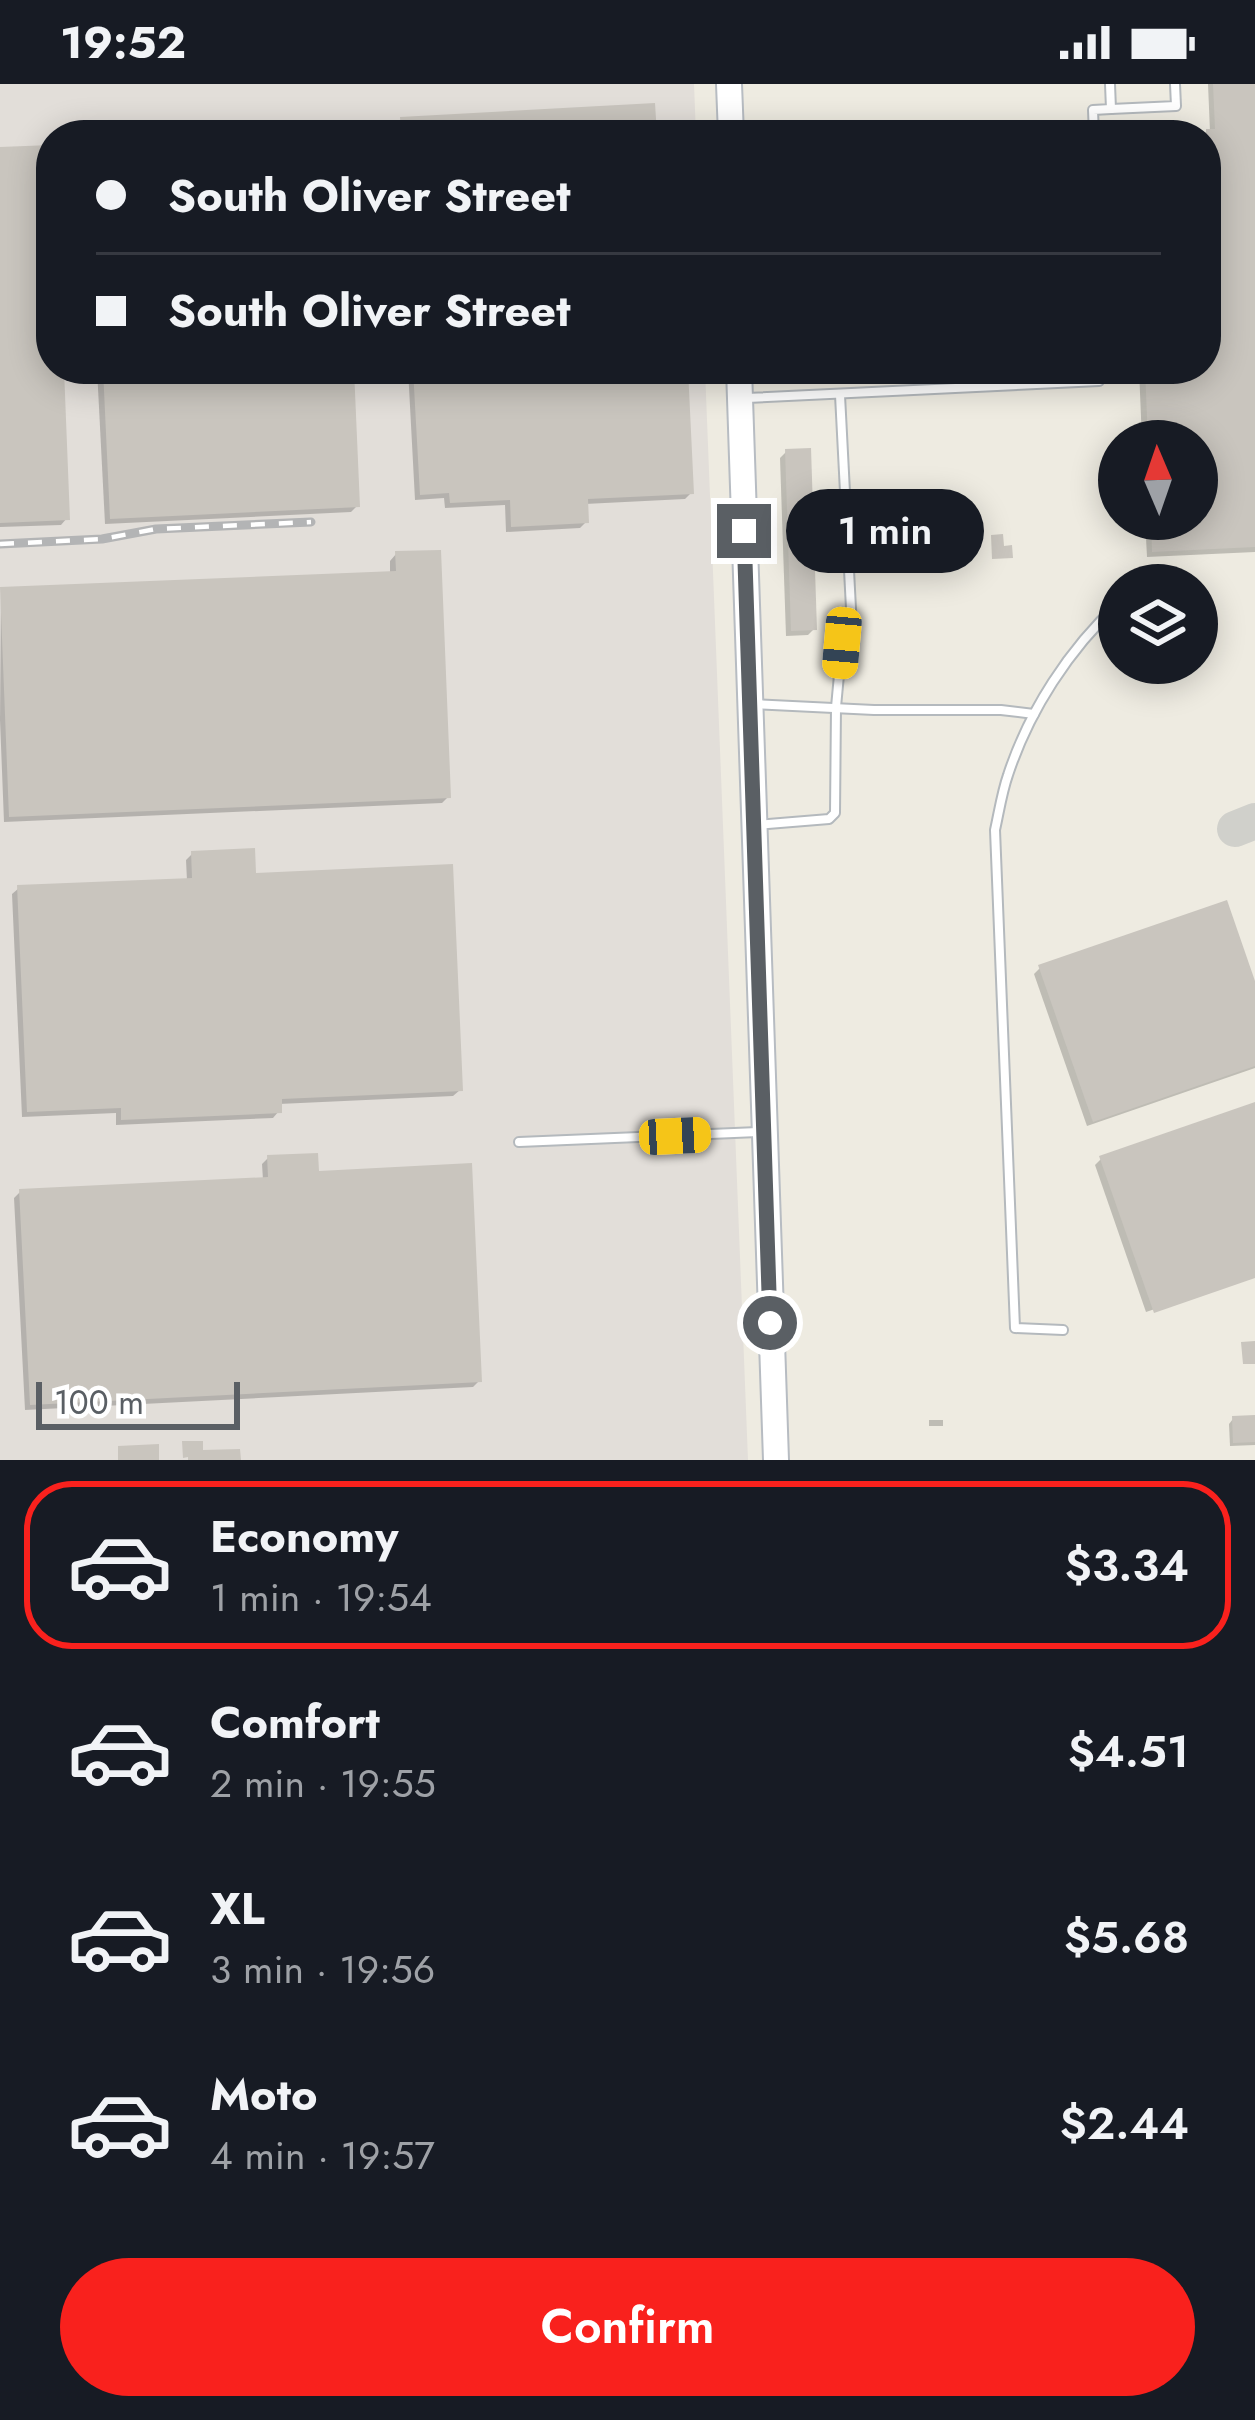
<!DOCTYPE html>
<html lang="en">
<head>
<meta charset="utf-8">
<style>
  :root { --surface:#171b24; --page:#242831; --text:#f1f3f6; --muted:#9ea1a6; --line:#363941; --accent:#f9211d }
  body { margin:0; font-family:Jost,sans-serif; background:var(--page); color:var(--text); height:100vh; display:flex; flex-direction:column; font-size:45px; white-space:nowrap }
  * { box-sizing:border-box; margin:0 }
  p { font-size:39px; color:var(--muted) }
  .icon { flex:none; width:66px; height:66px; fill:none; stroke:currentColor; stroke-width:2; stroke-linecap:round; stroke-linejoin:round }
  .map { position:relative; height:1376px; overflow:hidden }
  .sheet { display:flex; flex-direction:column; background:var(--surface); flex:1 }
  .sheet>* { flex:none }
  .banner { position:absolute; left:36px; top:36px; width:1185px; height:264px; border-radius:48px; box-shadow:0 6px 30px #0003; display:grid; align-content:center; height:264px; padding:0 60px; background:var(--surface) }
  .needle { width:78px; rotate:358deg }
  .tools { position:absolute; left:1098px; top:336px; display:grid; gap:24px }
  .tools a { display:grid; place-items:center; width:120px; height:120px; border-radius:50%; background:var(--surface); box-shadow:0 6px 30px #0003; font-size:60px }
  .scale { position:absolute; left:36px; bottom:30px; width:204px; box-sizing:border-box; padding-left:12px; border:6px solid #5a5f64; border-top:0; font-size:33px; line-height:42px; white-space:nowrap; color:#5a5f64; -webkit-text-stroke:9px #fff; paint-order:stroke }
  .end { position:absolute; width:54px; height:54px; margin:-27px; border:15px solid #5a5f64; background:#fff; box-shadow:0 0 0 6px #fff }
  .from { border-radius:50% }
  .bubble { position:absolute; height:84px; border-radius:42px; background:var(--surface); box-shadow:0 6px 30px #0003; font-size:39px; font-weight:600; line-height:84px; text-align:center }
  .car { position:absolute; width:36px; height:72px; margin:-36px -18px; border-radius:15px; box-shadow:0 0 9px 3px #0007; background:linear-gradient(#f5c518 24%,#345 0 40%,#f5c518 0 76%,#345 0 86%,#f5c518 0) }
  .banner b { display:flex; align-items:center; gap:42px; height:114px; font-size:45px }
  .banner b+b { border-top:3px solid var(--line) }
  .banner i { width:30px; height:30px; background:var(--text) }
  ul { padding:21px 0 0; list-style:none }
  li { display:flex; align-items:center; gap:36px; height:168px; margin:0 24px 18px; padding:0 36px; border:6px solid transparent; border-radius:48px }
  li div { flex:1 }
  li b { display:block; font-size:45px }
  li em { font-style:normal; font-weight:600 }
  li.on { border-color:var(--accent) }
  li>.icon { width:108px; height:108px; stroke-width:1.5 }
  .action { display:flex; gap:24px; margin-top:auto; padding:24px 60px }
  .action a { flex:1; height:138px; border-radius:72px; background:var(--accent); color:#fff; font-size:48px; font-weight:600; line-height:138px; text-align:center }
  .status { display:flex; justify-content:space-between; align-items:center; height:84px; padding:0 60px; background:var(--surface); direction:ltr }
  .status svg { height:33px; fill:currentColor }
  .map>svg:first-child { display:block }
  .industrial { fill:#e2ded9 }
  .shadow { fill:#0003 }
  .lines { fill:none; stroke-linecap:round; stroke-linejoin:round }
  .taxiway { stroke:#d0d0cb; stroke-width:36 }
  .building { fill:#c9c5be }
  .lane-casing { stroke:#b4b9bd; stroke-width:12 }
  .secondary-casing { stroke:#b7bcc2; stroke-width:28 }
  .lane { stroke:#fff; stroke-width:8 }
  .secondary { stroke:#fff; stroke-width:24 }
  .rail-casing { stroke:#b3b4b5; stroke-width:9 }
  .rail { stroke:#fff; stroke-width:4.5; stroke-dasharray:14; stroke-linecap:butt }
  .route { stroke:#5a5f64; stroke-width:15 }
</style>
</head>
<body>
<div class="status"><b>19:52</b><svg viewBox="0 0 49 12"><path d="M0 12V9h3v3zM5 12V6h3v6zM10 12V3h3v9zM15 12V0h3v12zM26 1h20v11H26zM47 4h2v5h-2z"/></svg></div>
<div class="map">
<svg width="1255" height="1376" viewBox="0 0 1255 1376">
  <rect width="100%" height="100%" fill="#eeebe1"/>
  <!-- industrial -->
  <polygon class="industrial" points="0,0 694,0 696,51 51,51 51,285 705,285 748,1376 0,1376"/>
  <!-- shadow -->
  <g class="shadow">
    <polygon points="1208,0 1255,0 1255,468 1147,473 1145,435 1197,435 1197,357 1142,357 1139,285 1206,285 1206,51 1135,51 1210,48"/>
    <polygon points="340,42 340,51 143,51"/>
    <polygon points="51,64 51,285 61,285 67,434 61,441 0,443 0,66"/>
    <polygon points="97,285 351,285 357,422 351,428 105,440"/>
    <polygon points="408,285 685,285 691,409 685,415 585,420 586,438 580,444 506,448 505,421 445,424 444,414 415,416"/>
    <polygon points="786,368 814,545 808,551 786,552 780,374"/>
    <polygon points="396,470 448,713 442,719 4,738 0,636 1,506 390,490 390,477"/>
    <polygon points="192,770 460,1006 453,1012 279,1020 279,1027 273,1034 116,1041 116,1029 22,1033 12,810 19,804 187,797 186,776"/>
    <polygon points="1040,884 1255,906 1255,984 1087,1042 1034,890"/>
    <polygon points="1255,1022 1255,1191 1146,1228 1095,1081 1101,1075"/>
    <polygon points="268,1074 316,1090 479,1297 473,1303 25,1326 14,1114 20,1108 263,1096 262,1080"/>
    <polygon points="1255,1334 1255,1361 1230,1362 1229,1340 1233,1335"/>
    <rect x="929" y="1336" width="14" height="6"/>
  </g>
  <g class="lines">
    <!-- taxiway -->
    <polyline class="taxiway" points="1235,745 1255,737"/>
  </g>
  <!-- building -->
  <g class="building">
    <polygon points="1213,0 1255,0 1255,463 1152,468 1151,435 1197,435 1197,357 1148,357 1145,285 1206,285 1206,45 1215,45"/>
    <polygon points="655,19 657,51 401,51 400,33"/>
    <polygon points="343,39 343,51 272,51 272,42"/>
    <polygon points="51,61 51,285 64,285 70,436 0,439 0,63"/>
    <polygon points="103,285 354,285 360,423 110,435"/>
    <polygon points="413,285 688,285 694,410 588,415 589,439 511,443 510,416 450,419 449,409 420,411"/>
    <polygon points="811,364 817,546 791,547 785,365"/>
    <polygon points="1003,450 1004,462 1012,461 1013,474 992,475 991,451"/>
    <polygon points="441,466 451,714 9,733 0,503 396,487 395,467"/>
    <polygon points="255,764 256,789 453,780 463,1007 282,1015 282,1029 121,1036 121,1024 27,1028 17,801 192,794 191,767"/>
    <polygon points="1227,816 1255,897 1255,982 1093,1038 1038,881"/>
    <polygon points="1255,1018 1255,1194 1154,1229 1099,1072"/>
    <polygon points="318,1069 319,1087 472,1079 482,1298 30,1321 19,1105 268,1093 267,1071"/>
    <polygon points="1255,1257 1255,1280 1243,1280 1241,1258"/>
    <polygon points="1255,1331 1255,1358 1233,1359 1232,1332"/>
    <polygon points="182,1357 203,1357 203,1366 240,1365 241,1376 188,1376 188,1373 183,1374"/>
    <polygon points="159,1360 159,1376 118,1376 118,1362"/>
  </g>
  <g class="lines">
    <!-- lane casing -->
    <g class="lane-casing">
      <g id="lane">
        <polyline points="1111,25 1176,22 1175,0"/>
        <polyline points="1094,51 1093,26 1111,25 1110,0"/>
        <polyline points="747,314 1099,297 1099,285"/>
        <polyline points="754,620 874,626 1001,626 1034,630"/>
        <polyline points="757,741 829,735 835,729 836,623 842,559 852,544 840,311"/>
        <polyline points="519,1058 758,1048"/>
        <path d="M1063,1246L1015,1244L995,746C999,728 1002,708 1008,691C1029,627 1069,565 1119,519"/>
      </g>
    </g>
    <!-- secondary casing -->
    <g class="secondary-casing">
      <g id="secondary">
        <polyline points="729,0 731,51"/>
        <polyline points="739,285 776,1376"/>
      </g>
    </g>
    <!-- lane -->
    <use href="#lane" class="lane"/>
    <!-- secondary -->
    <use href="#secondary" class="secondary"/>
    <!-- rail casing -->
    <g class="rail-casing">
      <polyline id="rail" points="0,460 102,455 156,445 311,438"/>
    </g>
    <!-- rail -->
    <use href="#rail" class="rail"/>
  </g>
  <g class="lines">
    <!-- route -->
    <polyline class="route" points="744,447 770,1239"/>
  </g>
</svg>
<div class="tools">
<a><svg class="needle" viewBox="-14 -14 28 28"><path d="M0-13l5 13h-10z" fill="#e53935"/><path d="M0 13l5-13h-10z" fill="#9ea1a6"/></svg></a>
<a><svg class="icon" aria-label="layers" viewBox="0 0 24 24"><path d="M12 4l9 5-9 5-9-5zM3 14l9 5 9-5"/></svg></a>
</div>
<div class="scale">100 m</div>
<i class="end from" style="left:770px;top:1239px"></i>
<i class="end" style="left:744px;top:447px"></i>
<div class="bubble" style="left:786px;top:405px;width:198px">1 min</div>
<i class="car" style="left:842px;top:559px;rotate:185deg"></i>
<i class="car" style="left:675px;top:1052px;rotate:87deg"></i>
<div class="banner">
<b><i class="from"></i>South Oliver Street</b>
<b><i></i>South Oliver Street</b>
</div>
</div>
<section class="sheet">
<ul>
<li class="on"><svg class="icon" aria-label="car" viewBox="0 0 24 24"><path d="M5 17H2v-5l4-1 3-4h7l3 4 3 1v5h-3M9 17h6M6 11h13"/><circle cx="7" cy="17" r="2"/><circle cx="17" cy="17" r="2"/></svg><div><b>Economy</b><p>1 min · 19:54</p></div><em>$3.34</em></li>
<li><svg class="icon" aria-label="car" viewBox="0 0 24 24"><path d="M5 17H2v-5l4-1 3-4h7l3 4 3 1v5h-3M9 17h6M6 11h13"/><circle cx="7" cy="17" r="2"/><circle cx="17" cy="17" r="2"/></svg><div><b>Comfort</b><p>2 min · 19:55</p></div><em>$4.51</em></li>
<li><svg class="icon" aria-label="car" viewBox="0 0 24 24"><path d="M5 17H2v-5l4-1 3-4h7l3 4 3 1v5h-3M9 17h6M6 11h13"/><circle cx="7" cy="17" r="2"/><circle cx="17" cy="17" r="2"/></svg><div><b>XL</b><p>3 min · 19:56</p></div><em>$5.68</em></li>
<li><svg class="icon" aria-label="car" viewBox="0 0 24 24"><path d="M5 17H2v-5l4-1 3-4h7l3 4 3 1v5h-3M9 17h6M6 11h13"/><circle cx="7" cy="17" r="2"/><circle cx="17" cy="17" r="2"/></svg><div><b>Moto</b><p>4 min · 19:57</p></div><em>$2.44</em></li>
</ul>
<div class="action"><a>Confirm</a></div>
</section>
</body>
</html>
